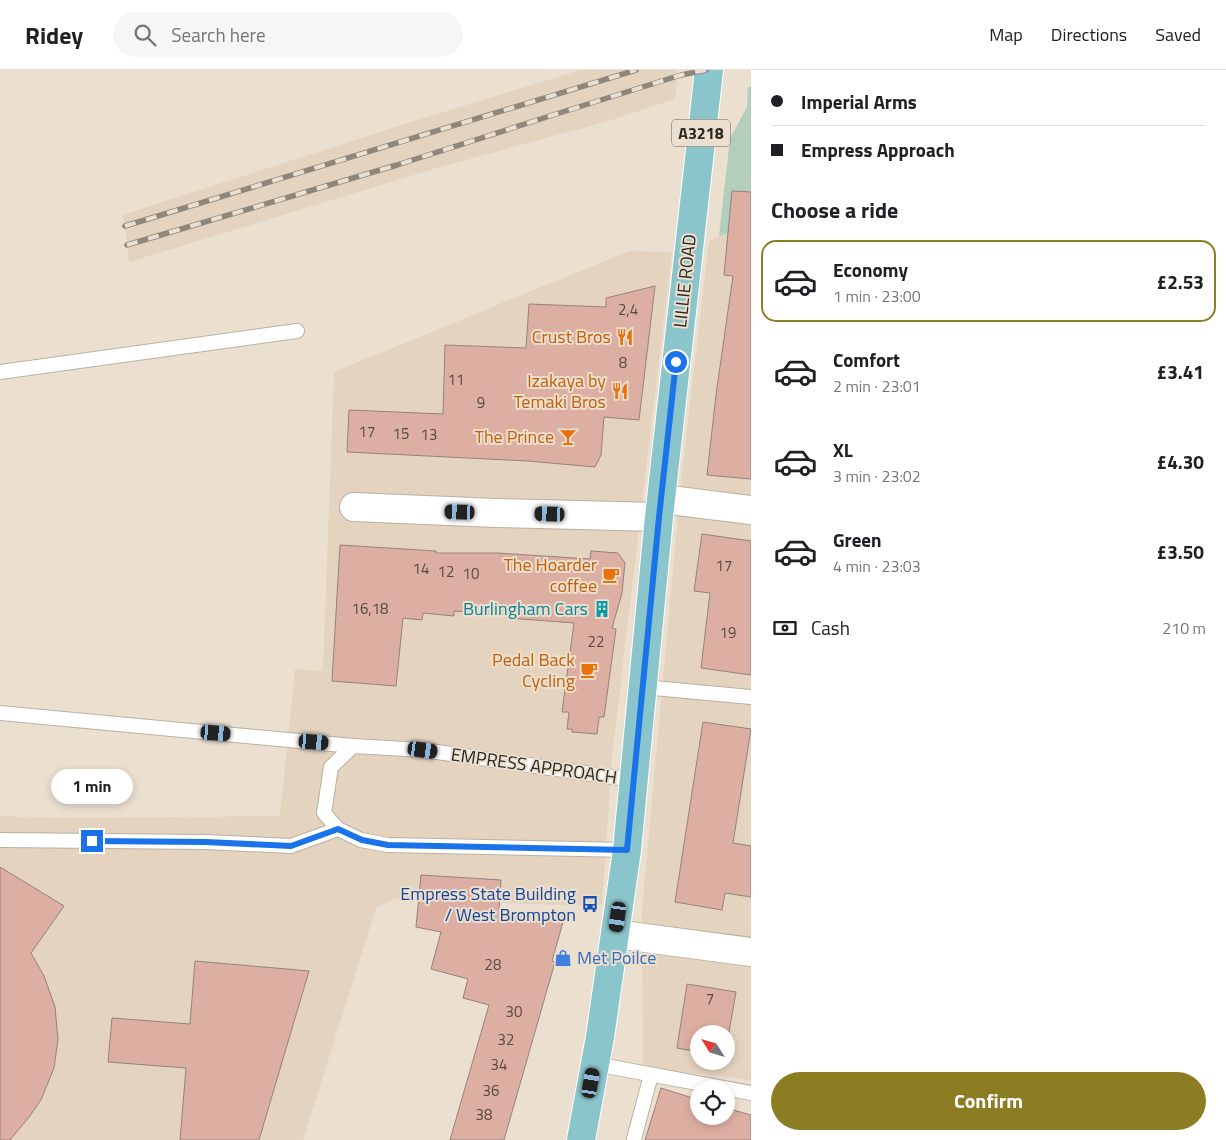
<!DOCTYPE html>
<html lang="en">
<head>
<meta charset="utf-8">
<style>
  :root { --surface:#fff; --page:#f6f6f6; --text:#202124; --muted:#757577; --line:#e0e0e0; --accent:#8c7d23 }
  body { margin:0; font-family:"Titillium Web",sans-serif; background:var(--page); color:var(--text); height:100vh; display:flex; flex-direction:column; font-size:19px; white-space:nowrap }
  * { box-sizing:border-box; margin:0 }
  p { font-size:16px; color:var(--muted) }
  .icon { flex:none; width:28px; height:28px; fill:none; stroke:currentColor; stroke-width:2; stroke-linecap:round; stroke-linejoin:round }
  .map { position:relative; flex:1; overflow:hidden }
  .sheet { display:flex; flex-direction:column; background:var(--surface); width:475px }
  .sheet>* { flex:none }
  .top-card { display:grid; align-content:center; height:110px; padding:0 20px; background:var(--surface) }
  .needle { width:32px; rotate:307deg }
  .buttons { position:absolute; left:690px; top:955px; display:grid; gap:10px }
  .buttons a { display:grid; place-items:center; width:45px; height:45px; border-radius:50%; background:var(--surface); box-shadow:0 2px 8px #0003; font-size:25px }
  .end { position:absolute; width:22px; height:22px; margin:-11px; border:6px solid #1a73e8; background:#fff; box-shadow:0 0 0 2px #fff }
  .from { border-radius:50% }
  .bubble { position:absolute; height:35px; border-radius:18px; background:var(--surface); box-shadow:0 2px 8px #0003; font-size:16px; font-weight:700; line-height:35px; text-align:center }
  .car { position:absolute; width:15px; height:30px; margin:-15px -8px; border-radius:6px; box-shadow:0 0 4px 1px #0007; background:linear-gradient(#222 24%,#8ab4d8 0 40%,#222 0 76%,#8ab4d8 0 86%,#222 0) }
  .top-card b { display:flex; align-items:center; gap:18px; height:48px; font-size:19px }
  .top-card b+b { border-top:1px solid var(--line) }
  .top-card i { width:12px; height:12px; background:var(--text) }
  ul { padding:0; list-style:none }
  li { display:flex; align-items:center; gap:15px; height:82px; margin:0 10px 8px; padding:0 10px; border:2px solid transparent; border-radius:15px }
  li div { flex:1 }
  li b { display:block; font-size:19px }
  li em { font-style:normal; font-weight:700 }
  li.selected { border-color:var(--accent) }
  li>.icon { width:45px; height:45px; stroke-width:1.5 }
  h2 { padding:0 20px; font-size:22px; line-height:60px }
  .pay { display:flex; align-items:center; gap:12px; height:55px; padding:0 20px; font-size:19px }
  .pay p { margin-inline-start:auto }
  .primary-button { display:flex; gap:10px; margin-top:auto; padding:10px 20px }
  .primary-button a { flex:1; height:58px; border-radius:30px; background:var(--accent); color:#fff; font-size:20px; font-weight:700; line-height:58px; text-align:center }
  header { display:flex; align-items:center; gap:30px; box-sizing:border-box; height:70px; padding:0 25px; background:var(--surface); border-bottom:1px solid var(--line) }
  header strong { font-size:24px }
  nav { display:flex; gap:28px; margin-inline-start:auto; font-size:18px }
  .search { width:350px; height:45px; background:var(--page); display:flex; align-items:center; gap:12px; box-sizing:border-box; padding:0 18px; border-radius:28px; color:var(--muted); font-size:19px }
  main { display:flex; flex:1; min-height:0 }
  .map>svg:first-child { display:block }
  .built { fill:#e4d3bf; fill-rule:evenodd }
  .green { fill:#b3cebb }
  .building { fill:#ddafa2; stroke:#94827d }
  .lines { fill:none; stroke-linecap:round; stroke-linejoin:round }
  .service-casing { stroke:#bbb0a1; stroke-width:16 }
  .minor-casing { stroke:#bbb0a1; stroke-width:30 }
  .primary-casing { stroke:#fff; stroke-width:30 }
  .service { stroke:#fff; stroke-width:14 }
  .minor { stroke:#fff; stroke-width:28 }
  .primary { stroke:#8bc5cc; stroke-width:28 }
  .rail-casing { stroke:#8f867c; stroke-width:5.5 }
  .rail { stroke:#ebdfd0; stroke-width:4; stroke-dasharray:11; stroke-linecap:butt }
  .route { stroke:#1a73e8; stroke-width:6 }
  .labels { text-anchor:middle; stroke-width:4; stroke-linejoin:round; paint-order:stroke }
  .number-label { font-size:15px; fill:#584941 }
  .shield { fill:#ebdfd0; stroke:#655e56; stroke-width:1 }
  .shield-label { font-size:16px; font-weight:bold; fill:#2b2721 }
  .street-label { font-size:18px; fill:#2b2721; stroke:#ebdfd0 }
  .food-label { font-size:18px; fill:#c56008; stroke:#ebdfd0; text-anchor:end }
  .culture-label { font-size:18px; fill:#0d838f; stroke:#ebdfd0; text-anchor:end }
  .transit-label { font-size:18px; fill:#164399; stroke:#ebdfd0; text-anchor:end }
  .shop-label { font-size:18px; fill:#366cbe; stroke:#ebdfd0; text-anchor:start }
</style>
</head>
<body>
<header>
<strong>Ridey</strong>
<div class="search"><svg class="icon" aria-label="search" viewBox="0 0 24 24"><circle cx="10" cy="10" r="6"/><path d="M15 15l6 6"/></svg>Search here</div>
<nav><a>Map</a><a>Directions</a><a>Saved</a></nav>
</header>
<main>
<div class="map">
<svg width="751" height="1070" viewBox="0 0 751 1070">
  <rect width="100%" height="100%" fill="#ebdfd0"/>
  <!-- built -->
  <g class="built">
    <polygon points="580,0 678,0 675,29 605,52 437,98 129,192 125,156 122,145 411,52"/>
    <path d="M751,155V1010L643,997L642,841L681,411L709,170ZM699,964H726V991H699Z"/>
    <polygon points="629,181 672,182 612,686 602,835 583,836 394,829 376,838 303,1070 0,1070 0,746 65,748 280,746 295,599 323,601 334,302"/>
  </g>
  <!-- green -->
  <polygon class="green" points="748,17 751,17 751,155 719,166 730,69 747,37"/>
  <!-- building -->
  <g class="building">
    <polygon points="732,121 751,122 751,409 707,405 716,325 733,206 724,205"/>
    <polygon points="655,216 639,350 604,347 601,385 595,397 528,391 347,382 349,340 443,344 445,275 526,278 529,234 606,237 606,228"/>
    <polygon points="702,464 751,471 751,605 701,598 710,523 694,521"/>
    <polygon points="340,475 436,481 436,483 497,483 590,489 591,481 618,483 625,493 622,523 612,558 616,559 604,647 599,647 597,664 572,662 572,659 567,659 569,642 562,642 574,553 508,548 508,545 454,541 454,546 423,543 422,550 403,548 396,616 332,611"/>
    <polygon points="703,652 751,659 733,773 751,776 751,827 725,823 722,840 675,832"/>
    <polygon points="0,797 64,836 31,883 44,906 55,937 58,969 54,998 41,1030 29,1047 10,1070 0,1070"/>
    <polygon points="421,805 501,810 499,840 565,845 552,891 555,892 504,1070 450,1070 489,935 463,928 468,909 431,899 441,862 416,857"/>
    <polygon points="195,891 309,901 259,1070 180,1070 186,998 108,992 112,948 190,954"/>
    <polygon points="687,914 736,922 726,979 726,964 699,964 699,982 677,978"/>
    <polygon points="661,1018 699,1030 699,1046 726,1046 726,1038 751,1045 751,1070 645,1070"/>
  </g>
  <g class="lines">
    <!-- service casing -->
    <g class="service-casing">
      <g id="service">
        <polyline points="0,302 297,261"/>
        <polyline points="643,617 751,627"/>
        <polyline points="0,643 353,676"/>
        <polyline points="0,770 205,772 291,776 338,759"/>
        <polyline points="627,780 388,775 361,770 338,759 324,743 331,697 353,676 423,680 634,710"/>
        <polyline points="595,994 751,1023"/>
        <polyline points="634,1069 651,1005"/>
      </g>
    </g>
    <!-- minor casing -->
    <g class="minor-casing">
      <g id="minor">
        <polyline points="662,429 751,440"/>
        <polyline points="354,437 496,443 659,447"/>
        <polyline points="615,864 751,882"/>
      </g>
    </g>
    <!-- primary casing -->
    <g class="primary-casing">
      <polyline id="primary" points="581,1070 600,967 627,780 659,447 709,0"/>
    </g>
    <!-- service -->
    <use href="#service" class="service"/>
    <!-- minor -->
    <use href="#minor" class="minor"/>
    <!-- primary -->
    <use href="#primary" class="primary"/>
    <!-- rail casing -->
    <g class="rail-casing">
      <g id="rail">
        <polyline points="125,156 636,0"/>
        <polyline points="127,175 397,95 553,45 681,5 706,0"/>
      </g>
    </g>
    <!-- rail -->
    <use href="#rail" class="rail"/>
  </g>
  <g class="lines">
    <!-- route -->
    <polyline class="route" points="92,771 205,772 291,776 338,759 362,770 388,775 627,780 659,447 676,292"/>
  </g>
  <!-- icons -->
  <defs>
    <g id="restaurant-bare" transform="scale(1.35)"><path d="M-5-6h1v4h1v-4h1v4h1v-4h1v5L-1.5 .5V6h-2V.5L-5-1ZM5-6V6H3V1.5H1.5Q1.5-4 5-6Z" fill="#e8710a" stroke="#ebdfd0" stroke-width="2.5" paint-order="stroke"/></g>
    <g id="bar-bare" transform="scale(1.35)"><path d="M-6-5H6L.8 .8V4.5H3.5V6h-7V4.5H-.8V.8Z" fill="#e8710a" stroke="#ebdfd0" stroke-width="2.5" paint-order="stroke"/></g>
    <g id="cafe-bare" transform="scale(1.35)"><path d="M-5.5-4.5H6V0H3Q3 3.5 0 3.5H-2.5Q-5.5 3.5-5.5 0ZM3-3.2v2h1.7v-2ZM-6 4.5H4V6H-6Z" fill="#e8710a" stroke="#ebdfd0" stroke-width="2.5" paint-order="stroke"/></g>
    <g id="building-bare" transform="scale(1.35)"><path d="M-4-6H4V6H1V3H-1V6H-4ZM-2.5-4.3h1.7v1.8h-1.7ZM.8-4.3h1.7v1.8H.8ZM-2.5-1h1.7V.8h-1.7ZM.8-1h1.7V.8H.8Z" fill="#0f9aa8" stroke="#ebdfd0" stroke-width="2.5" paint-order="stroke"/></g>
    <g id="bus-bare" transform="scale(1.35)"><path d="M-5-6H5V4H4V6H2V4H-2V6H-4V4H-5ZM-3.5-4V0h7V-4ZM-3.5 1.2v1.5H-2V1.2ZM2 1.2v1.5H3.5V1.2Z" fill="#1a4fb4" stroke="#ebdfd0" stroke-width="2.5" paint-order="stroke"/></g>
    <g id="shop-bare" transform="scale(1.35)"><path d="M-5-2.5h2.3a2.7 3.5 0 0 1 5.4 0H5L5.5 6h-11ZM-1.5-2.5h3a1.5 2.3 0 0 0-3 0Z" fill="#3f7fe0" stroke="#ebdfd0" stroke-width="2.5" paint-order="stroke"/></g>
  </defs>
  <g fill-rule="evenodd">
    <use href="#restaurant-bare" x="625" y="267"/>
    <use href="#restaurant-bare" x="620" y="321"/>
    <use href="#bar-bare" x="568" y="367"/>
    <use href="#cafe-bare" x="611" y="505"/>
    <use href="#building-bare" x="602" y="539"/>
    <use href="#cafe-bare" x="589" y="600"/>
    <use href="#bus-bare" x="590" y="834"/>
    <use href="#shop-bare" x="563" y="888"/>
  </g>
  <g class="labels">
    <!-- number labels -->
    <g class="number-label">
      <text x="628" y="245">2,4</text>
      <text x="623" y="298">8</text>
      <text x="456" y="315">11</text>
      <text x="481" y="338">9</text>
      <text x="367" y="367">17</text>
      <text x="401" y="369">15</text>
      <text x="429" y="370">13</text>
      <text x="724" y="501">17</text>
      <text x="421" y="504">14</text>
      <text x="446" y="507">12</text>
      <text x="471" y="509">10</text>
      <text x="370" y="544">16,18</text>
      <text x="728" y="568">19</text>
      <text x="596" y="577">22</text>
      <text x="493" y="900">28</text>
      <text x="710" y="934">7</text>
      <text x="514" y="947">30</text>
      <text x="506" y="975">32</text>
      <text x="499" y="1000">34</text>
      <text x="491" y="1026">36</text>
      <text x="484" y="1050">38</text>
    </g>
    <!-- shield labels -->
    <rect class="shield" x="672" y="49.5" width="58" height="27" rx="4"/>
    <g class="shield-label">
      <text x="701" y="69">A3218</text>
    </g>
    <!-- street labels -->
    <g class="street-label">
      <text transform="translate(685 211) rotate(-84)" y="6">LILLIE ROAD</text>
      <text transform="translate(534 696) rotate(8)" y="6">EMPRESS APPROACH</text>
    </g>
    <!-- food labels -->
    <g class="food-label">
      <text x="611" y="273">Crust Bros</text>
      <text x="606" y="317">Izakaya by<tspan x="606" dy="21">Temaki Bros</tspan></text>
      <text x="554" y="373">The Prince</text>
      <text x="597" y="501">The Hoarder<tspan x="597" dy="21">coffee</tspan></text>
      <text x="575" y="596">Pedal Back<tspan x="575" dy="21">Cycling</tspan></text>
    </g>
    <!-- culture labels -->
    <g class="culture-label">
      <text x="588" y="545">Burlingham Cars</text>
    </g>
    <!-- transit labels -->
    <g class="transit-label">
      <text x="576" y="830">Empress State Building<tspan x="576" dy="21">/ West Brompton</tspan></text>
    </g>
    <!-- shop labels -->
    <g class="shop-label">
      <text x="577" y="894">Met Poilce</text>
    </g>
  </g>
</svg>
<div class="buttons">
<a><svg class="needle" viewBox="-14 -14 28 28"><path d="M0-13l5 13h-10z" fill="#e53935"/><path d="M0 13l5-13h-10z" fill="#757577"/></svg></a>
<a><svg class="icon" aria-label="locate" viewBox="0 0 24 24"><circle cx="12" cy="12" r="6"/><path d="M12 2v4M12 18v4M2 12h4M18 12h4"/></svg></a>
</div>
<i class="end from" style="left:676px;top:292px"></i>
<i class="end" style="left:92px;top:771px"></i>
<div class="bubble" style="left:51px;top:699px;width:82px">1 min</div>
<i class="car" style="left:460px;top:442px;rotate:272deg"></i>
<i class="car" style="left:550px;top:444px;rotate:272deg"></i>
<i class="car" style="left:216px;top:663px;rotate:95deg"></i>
<i class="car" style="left:314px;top:672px;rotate:95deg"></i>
<i class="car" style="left:423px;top:680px;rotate:98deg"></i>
<i class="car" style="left:618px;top:847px;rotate:188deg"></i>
<i class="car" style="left:591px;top:1013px;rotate:10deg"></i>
</div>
<section class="sheet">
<div class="top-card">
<b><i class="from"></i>Imperial Arms</b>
<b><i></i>Empress Approach</b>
</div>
<h2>Choose a ride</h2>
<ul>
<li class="selected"><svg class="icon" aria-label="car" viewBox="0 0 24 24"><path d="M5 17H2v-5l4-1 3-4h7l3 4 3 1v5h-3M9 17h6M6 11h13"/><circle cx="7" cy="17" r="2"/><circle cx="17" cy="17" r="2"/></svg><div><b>Economy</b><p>1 min · 23:00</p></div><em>£2.53</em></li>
<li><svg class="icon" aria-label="car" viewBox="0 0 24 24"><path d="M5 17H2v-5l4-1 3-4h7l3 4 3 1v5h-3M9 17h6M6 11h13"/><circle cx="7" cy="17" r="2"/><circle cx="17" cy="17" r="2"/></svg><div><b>Comfort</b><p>2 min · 23:01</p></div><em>£3.41</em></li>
<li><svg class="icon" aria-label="car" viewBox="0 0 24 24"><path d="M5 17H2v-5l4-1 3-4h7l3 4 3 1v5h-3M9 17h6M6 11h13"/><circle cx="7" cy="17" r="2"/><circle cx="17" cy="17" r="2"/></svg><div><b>XL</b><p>3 min · 23:02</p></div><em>£4.30</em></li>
<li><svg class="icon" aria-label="car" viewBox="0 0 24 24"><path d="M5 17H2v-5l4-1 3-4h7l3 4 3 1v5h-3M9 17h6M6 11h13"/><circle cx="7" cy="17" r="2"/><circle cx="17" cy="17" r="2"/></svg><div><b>Green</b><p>4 min · 23:03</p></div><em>£3.50</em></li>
</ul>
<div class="pay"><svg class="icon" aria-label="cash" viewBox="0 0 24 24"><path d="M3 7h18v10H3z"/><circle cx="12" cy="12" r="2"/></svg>Cash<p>210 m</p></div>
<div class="primary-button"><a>Confirm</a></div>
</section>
</main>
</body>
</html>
